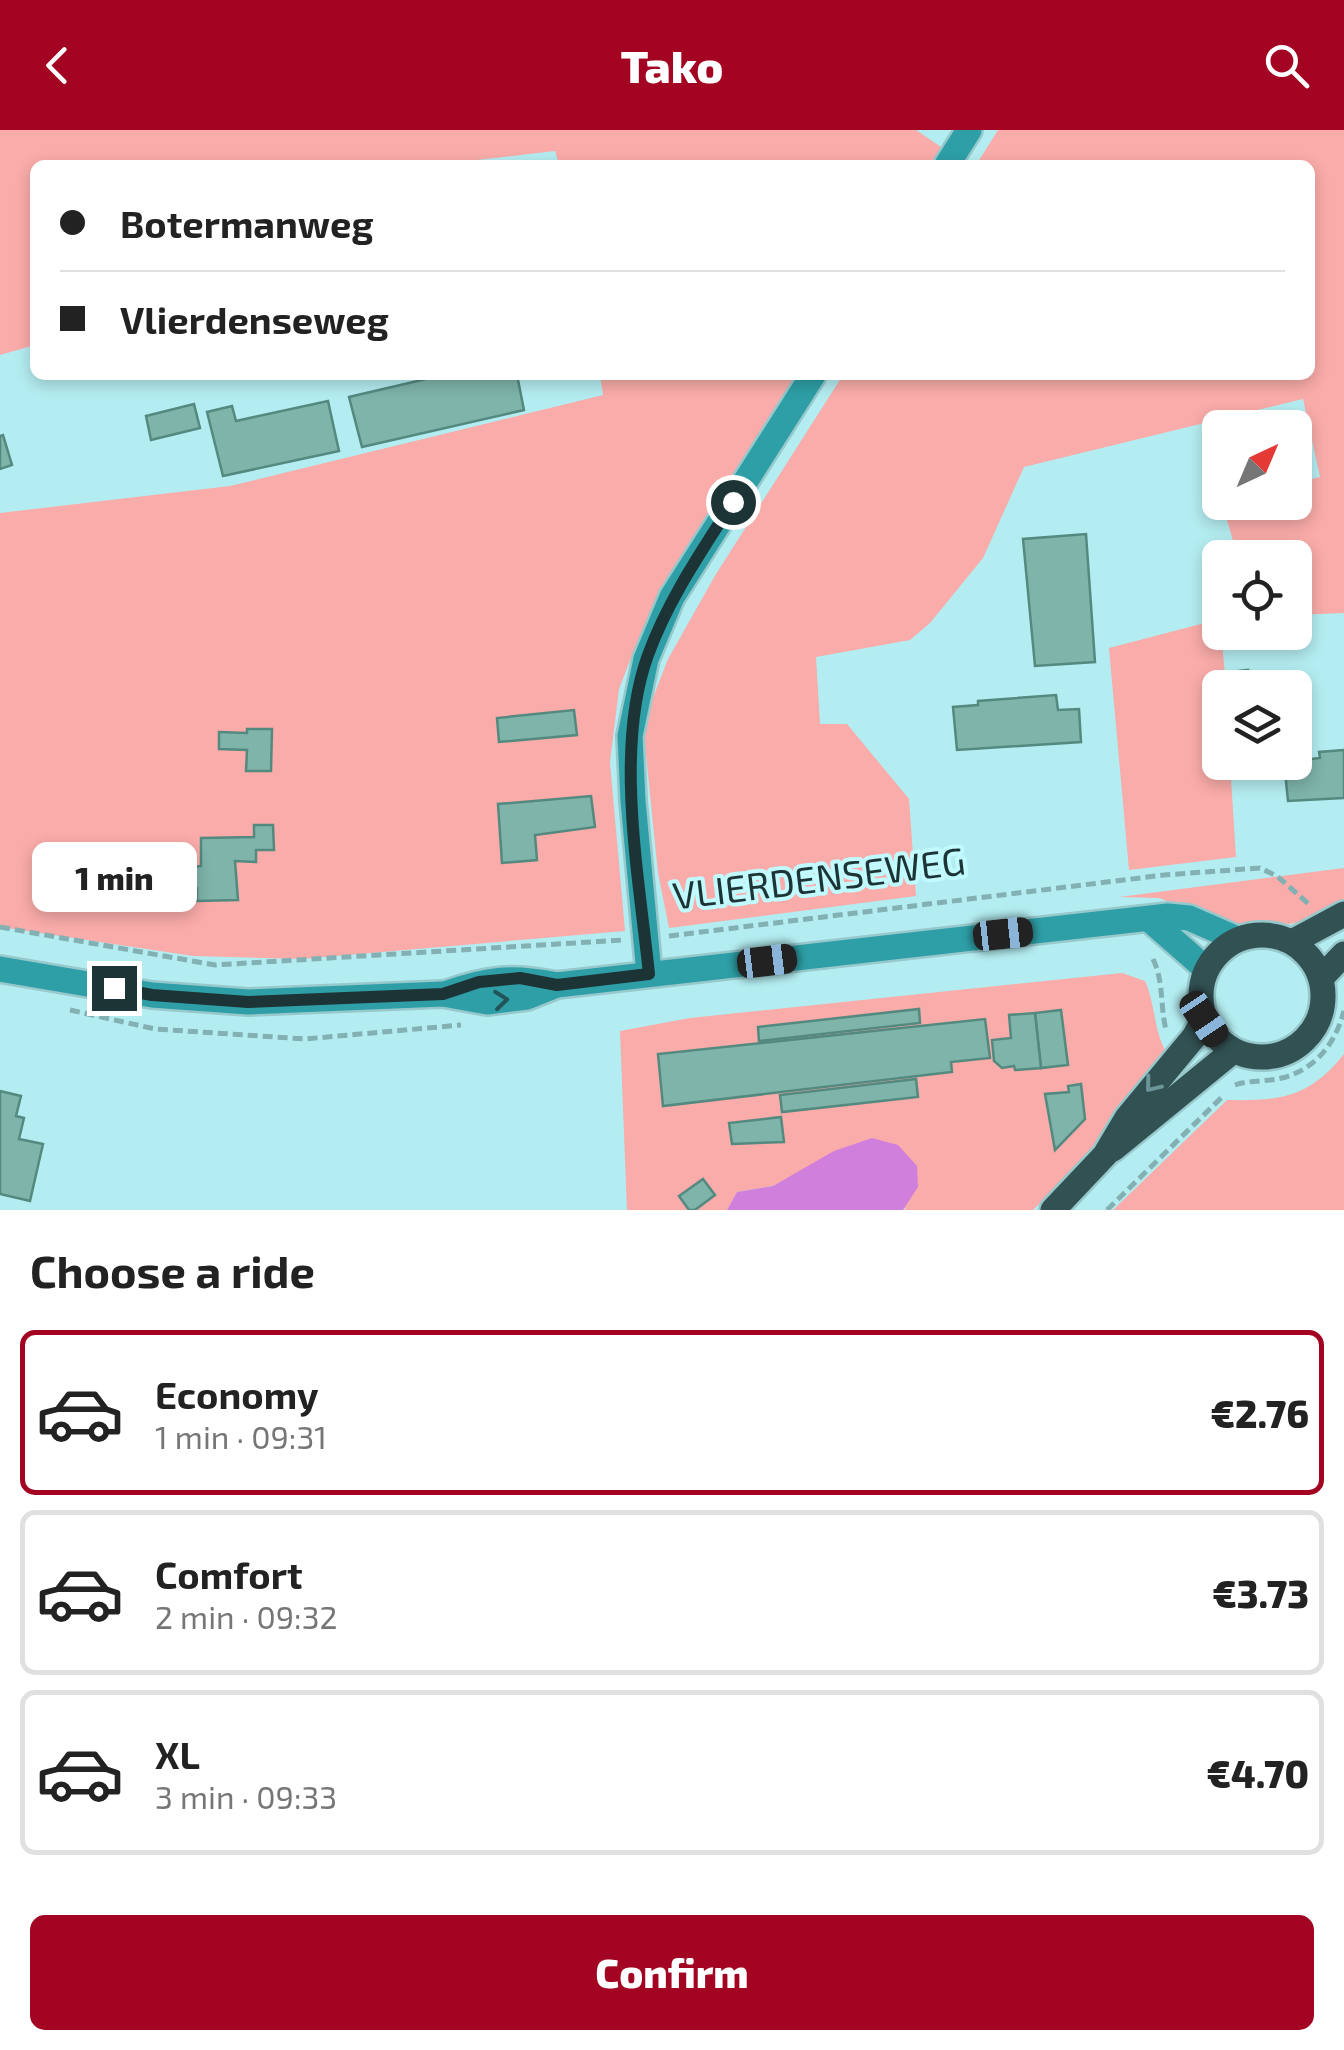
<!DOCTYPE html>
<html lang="en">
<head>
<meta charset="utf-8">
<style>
  :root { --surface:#fff; --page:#f2f2f2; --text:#222; --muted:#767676; --line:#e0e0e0; --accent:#a20421 }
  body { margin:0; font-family:"Exo 2",sans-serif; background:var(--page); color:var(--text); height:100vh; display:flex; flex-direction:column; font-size:38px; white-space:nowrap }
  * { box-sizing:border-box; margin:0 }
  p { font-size:32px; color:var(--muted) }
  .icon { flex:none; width:55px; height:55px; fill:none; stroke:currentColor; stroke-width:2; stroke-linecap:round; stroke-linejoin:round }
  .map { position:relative; height:1080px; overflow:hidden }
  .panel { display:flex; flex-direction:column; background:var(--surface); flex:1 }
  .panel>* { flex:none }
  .hud { position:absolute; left:30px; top:30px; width:1285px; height:220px; border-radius:15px; box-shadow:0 5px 15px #0003; display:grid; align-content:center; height:220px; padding:0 30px; background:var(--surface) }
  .needle { width:65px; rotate:44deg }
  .buttons { position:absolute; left:1202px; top:280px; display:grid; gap:20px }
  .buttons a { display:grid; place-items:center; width:110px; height:110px; border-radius:15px; background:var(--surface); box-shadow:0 5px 15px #0003; font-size:50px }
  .end { position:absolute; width:45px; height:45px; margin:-22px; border:12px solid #1d3436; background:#fff; box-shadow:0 0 0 5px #fff }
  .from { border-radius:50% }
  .bubble { position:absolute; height:70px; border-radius:15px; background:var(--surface); box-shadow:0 5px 15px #0003; font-size:32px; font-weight:800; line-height:70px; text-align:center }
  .car { position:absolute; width:30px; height:60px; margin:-30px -15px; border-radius:12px; box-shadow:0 0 8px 2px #0007; background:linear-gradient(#222 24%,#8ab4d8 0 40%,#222 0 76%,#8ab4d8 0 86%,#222 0) }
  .hud b { display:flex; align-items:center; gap:35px; height:95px; font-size:38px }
  .hud b+b { border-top:2px solid var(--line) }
  .hud i { width:25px; height:25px; background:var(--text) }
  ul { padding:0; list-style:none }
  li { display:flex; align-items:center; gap:30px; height:165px; margin:0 20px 15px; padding:0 10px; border:5px solid var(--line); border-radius:15px }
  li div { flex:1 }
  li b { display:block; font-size:38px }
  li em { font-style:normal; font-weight:800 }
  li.current { border-color:var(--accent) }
  li>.icon { width:90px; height:90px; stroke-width:1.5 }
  h2 { padding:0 30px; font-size:45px; line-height:120px }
  .button { display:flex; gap:20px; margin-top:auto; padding:20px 30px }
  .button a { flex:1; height:115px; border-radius:15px; background:var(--accent); color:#fff; font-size:40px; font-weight:800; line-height:115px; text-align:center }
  header { display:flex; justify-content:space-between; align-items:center; height:130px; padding:0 30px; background:var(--accent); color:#fff; font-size:45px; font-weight:800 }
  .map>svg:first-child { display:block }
  .green { fill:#f9aca9 }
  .water { fill:#d17fdc }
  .building { fill:#7eb4aa; stroke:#548980; stroke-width:2.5 }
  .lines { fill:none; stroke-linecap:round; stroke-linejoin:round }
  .minor-casing { stroke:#96c8cc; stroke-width:30 }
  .major-casing { stroke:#96c8cc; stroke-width:30 }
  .path { stroke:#82b0b3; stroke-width:5; stroke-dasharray:10 5; stroke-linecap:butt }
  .minor { stroke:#2e9fa7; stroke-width:25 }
  .major { stroke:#325153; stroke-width:25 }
  .oneway { stroke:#225458 }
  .oneway2 { stroke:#6b9598 }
  .route { stroke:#1d3436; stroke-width:12 }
  .labels { text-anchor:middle; stroke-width:8; stroke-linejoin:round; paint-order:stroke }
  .street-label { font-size:38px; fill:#1d3436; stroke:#c1faff }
</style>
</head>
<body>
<header><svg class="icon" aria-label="back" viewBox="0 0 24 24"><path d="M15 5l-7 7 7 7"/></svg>Tako<svg class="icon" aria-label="search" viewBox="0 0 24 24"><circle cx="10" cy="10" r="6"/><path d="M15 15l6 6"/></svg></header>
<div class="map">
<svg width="1344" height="1080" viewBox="0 0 1344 1080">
  <rect width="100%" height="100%" fill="#b4edf1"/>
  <!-- green -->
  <g class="green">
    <polygon points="0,0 916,0 941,17 930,35 559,35 555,21 433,35 35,35 35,215 0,225"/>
    <polygon points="998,0 1344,0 1344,483 1295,485 1295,428 1229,427 1236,421 1222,373 1295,372 1295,353 1320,347 1303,269 1024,337 983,428 930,493 910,510 816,527 820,594 847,594 909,669 916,766 669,798 658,743 644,605 649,578 668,529 716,444 843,245 1310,245 1310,35 976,35"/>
    <polygon points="600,245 799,245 673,443 638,510 619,559 610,632 625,801 301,829 193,826 0,797 0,383 230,356 603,265"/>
    <polygon points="1220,489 1226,557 1220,558 1220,632 1230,633 1236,727 1129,740 1109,518"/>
    <polygon points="1344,738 1344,770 1320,788 1285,795 1262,790 1234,795 1159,768 1119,767"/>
    <path d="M1122,843L1145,851C1156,875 1153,901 1167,923L1102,1011L1033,1080H903L906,1078L798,1043L773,1056L737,1062L727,1080H627L620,901L690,888Z"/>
    <path d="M1344,924V1080H1113L1227,970C1280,971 1309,968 1344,924Z"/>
  </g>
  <!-- water -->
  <polygon class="water" points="872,1008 898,1015 917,1036 918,1057 903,1080 727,1080 737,1062 773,1056 834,1021"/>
  <!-- building -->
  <g class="building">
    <polygon points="443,245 517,245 524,280 362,317 349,267"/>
    <polygon points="328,271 339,321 223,346 207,282 232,276 236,291"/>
    <polygon points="194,274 200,298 151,310 146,286"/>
    <polygon points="3,305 12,335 0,339 0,306"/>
    <polygon points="1086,404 1095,532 1035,536 1023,409"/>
    <polygon points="1248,540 1249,554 1276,552 1277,558 1228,558 1230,556 1229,542"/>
    <polygon points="1056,565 1058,580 1079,579 1081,612 957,620 953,577 978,575 978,571"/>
    <polygon points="574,580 577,605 499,612 497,588"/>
    <polygon points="247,599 272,599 271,641 246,641 247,620 219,619 219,602 247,603"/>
    <polygon points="1344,620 1344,668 1288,671 1284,632 1320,628 1319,622"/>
    <polygon points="591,666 595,697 535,705 537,730 502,733 498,674"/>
    <polygon points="254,695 273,695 274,720 256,720 256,732 235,731 238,770 197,771 197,758 183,758 183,737 201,736 201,708 254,707"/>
    <polygon points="919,879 920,893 759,911 758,897"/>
    <polygon points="1061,880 1068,935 1041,938 1035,883"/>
    <polygon points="1035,883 1041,938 1015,940 1014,936 1002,938 994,931 992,910 1011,908 1009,885"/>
    <polygon points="985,889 990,928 951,932 952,942 663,976 658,924"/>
    <polygon points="916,949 918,967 782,982 780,965"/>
    <polygon points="1081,954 1085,989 1055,1020 1045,964 1069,962 1068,956"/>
    <polygon points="0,961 21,966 16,986 24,988 19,1009 43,1014 30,1071 0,1064"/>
    <polygon points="781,987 784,1012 732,1014 729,993"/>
    <polygon points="703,1049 715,1065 695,1080 689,1080 679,1066"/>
  </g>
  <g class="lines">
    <!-- minor casing -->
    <g class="minor-casing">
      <g id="minor">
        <polyline points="947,35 969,0"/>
        <polyline points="1149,789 1206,839"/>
        <polyline points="0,839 152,865 248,872 443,864 487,872 527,867 557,855 1168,786 1189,788 1237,809"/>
        <polyline points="649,844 633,671 630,606 646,529 672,467 813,245"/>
        <path d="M445,864C488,848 513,846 557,855"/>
      </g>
    </g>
    <!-- major casing -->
    <g class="major-casing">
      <g id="major">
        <circle cx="1262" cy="866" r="61"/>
        <polyline points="1292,812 1344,784"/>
        <polyline points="1321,848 1344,824"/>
        <polyline points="1113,1019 1233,921"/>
        <polyline points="1053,1080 1105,1025 1127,988 1194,907 1204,889"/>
      </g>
    </g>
    <!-- path -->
    <g class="path">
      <polyline points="0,797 215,835 623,810"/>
      <polyline points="669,806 1164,745 1260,738 1277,746 1311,776"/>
      <path d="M1153,829C1164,852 1160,876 1166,900"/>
      <polyline points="70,880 155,899 305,909 461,895"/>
      <path d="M1235,955C1249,950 1266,952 1282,948C1316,939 1335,914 1344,881"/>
      <polyline points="1107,1080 1223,966"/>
    </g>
    <!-- minor -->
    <use href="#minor" class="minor"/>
    <!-- major -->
    <use href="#major" class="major"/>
  </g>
  <!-- one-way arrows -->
  <defs><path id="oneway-chevron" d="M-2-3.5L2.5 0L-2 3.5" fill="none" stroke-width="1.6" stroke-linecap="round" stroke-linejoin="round" transform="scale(2.5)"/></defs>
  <use class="oneway" href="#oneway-chevron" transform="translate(501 870) rotate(-6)"/>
  <use class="oneway2" href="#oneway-chevron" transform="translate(1152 955) rotate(129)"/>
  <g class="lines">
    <!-- route -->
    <path class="route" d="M114,858L152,865L248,872L443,864L479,852L500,850L520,848L557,855L649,844C639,747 614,618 648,525C668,470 701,422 733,372"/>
  </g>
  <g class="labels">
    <!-- street labels -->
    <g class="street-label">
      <text transform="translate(819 749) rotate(-7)" y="13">VLIERDENSEWEG</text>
    </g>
  </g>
</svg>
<div class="buttons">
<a><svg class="needle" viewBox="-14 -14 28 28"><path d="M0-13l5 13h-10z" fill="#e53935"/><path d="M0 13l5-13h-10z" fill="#767676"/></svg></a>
<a><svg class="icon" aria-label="locate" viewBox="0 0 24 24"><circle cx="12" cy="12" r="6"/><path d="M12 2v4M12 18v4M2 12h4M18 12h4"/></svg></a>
<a><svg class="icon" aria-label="layers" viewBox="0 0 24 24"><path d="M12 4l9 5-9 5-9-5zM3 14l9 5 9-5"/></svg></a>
</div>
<i class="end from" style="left:733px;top:372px"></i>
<i class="end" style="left:114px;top:858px"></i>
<div class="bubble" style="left:32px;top:712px;width:165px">1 min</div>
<i class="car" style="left:1003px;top:804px;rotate:84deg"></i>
<i class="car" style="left:767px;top:831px;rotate:83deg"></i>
<i class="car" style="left:1204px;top:889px;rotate:146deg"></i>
<div class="hud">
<b><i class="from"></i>Botermanweg</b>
<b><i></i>Vlierdenseweg</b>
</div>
</div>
<section class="panel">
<h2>Choose a ride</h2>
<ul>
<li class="current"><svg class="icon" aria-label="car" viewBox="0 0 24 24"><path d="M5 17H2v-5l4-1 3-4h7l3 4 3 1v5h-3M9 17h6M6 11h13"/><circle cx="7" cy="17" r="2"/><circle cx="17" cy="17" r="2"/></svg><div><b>Economy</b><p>1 min · 09:31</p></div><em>€2.76</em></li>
<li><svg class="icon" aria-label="car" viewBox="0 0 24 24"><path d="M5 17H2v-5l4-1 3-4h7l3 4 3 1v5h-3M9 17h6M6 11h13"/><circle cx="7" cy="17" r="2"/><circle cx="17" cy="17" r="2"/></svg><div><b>Comfort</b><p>2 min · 09:32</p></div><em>€3.73</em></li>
<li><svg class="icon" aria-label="car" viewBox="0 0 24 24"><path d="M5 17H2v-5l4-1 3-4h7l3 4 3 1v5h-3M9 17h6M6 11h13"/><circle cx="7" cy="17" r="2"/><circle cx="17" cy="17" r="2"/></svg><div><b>XL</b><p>3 min · 09:33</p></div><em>€4.70</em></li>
</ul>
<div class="button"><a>Confirm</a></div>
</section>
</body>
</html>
